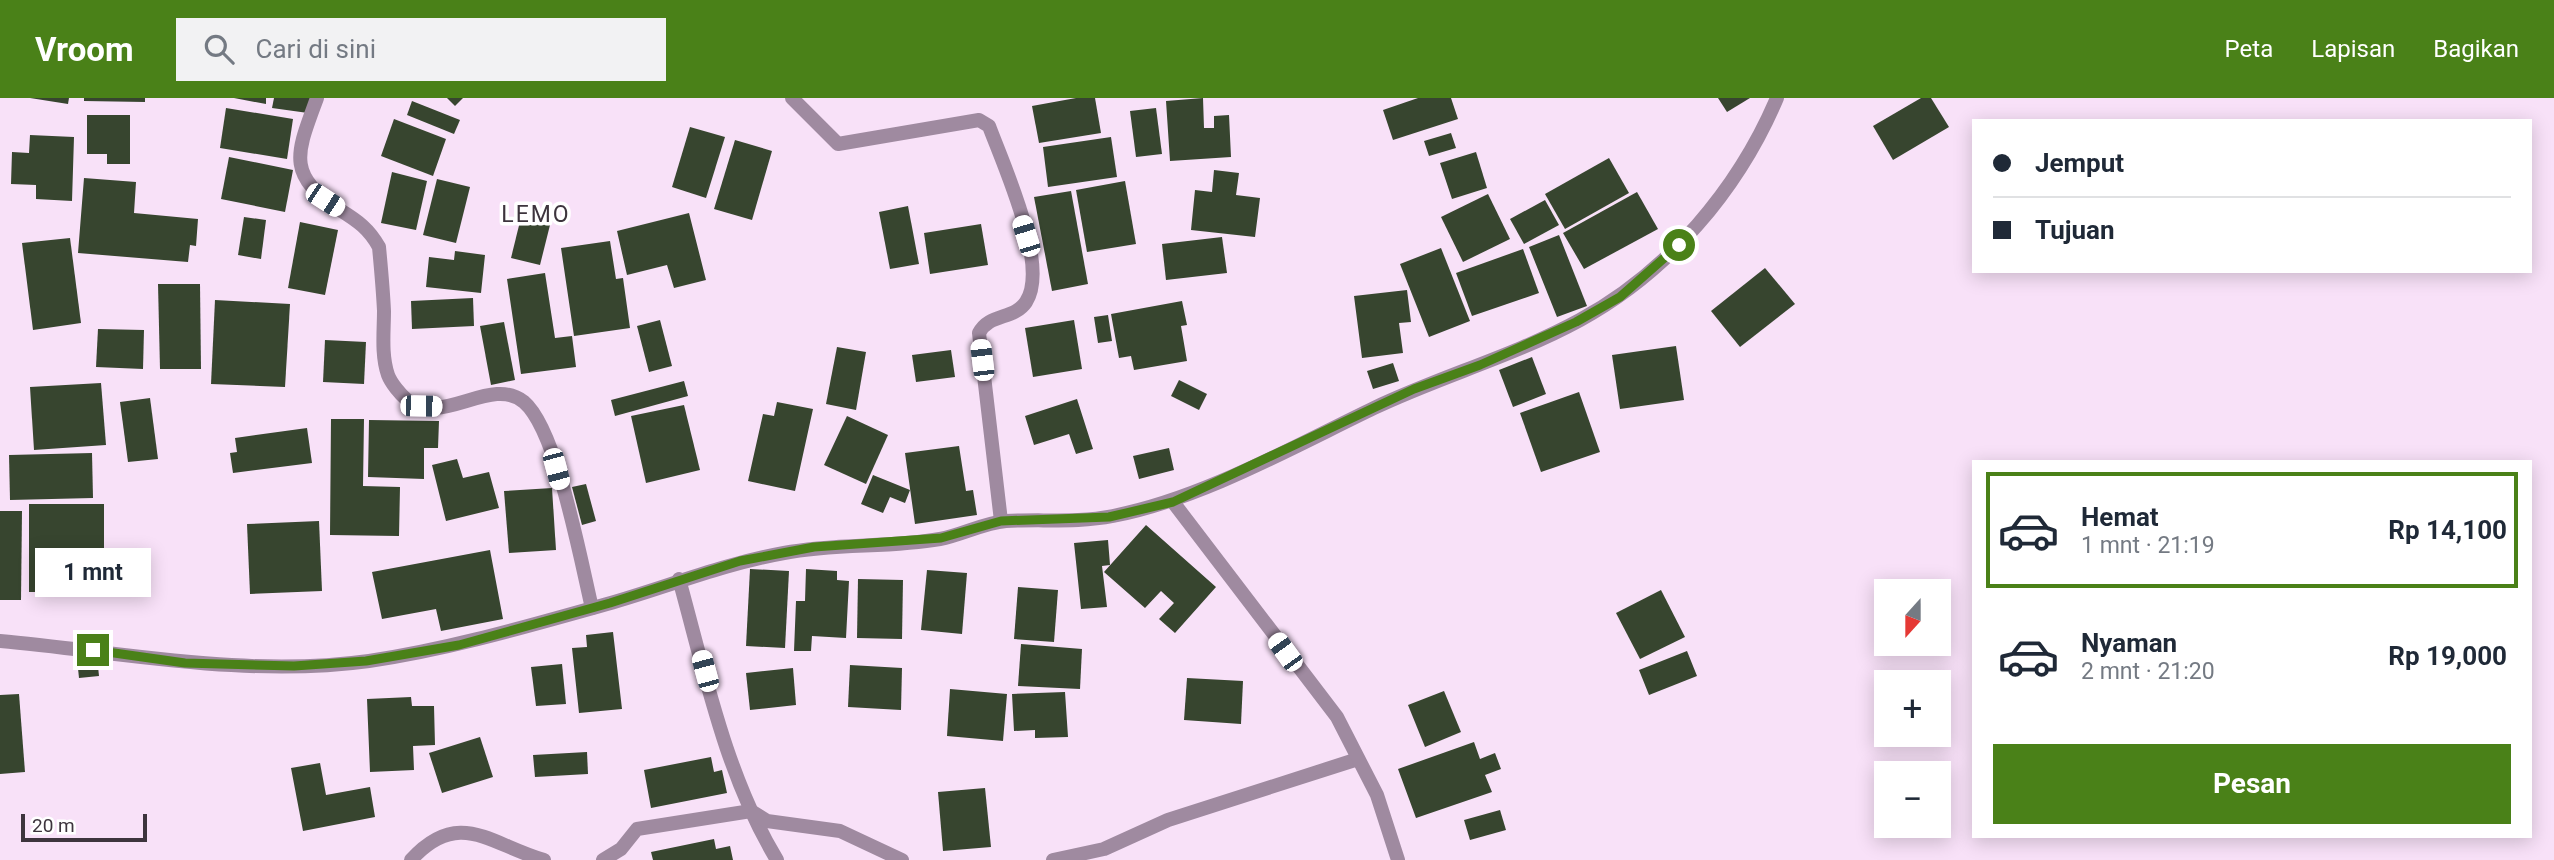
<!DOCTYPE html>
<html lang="id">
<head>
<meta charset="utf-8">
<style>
  :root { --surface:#fff; --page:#f2f2f3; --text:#1f2937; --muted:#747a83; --line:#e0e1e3; --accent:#4a8118 }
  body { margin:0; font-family:Roboto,sans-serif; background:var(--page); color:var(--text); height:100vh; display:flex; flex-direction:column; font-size:26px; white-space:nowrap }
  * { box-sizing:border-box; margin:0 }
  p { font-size:23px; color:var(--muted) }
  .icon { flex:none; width:38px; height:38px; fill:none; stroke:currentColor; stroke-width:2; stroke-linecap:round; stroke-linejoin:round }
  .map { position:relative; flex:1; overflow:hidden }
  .side { position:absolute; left:1972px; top:362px; width:560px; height:378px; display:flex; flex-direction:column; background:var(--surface); border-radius:0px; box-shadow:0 4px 18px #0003 }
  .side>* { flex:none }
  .guide { position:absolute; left:1972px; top:21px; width:560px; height:154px; border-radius:0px; box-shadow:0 4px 18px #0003; display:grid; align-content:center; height:154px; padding:0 21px; background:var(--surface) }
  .needle { width:46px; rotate:201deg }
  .fabs { position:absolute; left:1874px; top:481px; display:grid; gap:14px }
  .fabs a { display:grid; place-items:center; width:77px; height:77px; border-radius:0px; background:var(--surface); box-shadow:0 4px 18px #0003; font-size:35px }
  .scale { position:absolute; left:21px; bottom:18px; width:126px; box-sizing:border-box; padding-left:7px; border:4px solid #3d343d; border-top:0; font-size:19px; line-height:24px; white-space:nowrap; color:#3d343d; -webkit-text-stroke:5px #fff; paint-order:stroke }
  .end { position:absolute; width:32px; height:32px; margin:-16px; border:9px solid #4a8118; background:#fff; box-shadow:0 0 0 4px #fff }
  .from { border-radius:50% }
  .bubble { position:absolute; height:49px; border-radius:0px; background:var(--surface); box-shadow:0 4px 18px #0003; font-size:23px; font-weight:700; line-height:49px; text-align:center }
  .car { position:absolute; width:21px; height:42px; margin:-21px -10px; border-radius:9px; box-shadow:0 0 5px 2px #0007; background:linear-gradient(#fff 24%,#345 0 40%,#fff 0 76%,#345 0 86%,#fff 0) }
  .guide b { display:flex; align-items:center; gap:24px; height:66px; font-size:26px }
  .guide b+b { border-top:2px solid var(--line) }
  .guide i { width:18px; height:18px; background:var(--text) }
  ul { padding:12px 0 0; list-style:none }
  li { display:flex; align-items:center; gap:21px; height:116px; margin:0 14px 10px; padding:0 7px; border:4px solid transparent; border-radius:0px }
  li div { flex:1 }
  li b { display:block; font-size:26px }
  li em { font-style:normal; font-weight:700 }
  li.selected { border-color:var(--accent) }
  li>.icon { width:63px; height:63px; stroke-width:1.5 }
  .cta { display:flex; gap:14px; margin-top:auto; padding:14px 21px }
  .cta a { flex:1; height:80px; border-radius:0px; background:var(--accent); color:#fff; font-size:28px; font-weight:700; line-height:80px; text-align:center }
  header { display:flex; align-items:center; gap:42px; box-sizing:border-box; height:98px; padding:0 35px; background:var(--accent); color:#fff }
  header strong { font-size:33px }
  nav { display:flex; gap:38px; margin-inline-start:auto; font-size:24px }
  .search { width:490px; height:63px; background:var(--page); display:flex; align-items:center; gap:18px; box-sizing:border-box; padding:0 24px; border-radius:0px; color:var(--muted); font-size:26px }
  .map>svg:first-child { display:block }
  .building { fill:#37452f }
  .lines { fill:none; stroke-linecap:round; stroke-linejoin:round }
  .service { stroke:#9f8aa0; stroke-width:14 }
  .minor { stroke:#9f8aa0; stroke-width:14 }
  .route { stroke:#4a8118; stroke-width:9 }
  .labels { text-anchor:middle; stroke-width:7; stroke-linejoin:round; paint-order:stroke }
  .quarter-label { font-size:23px; letter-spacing:2px; fill:#3d343d; stroke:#fff }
</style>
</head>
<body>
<header>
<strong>Vroom</strong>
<div class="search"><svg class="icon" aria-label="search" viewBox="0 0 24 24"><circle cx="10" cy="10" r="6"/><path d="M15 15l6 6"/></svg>Cari di sini</div>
<nav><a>Peta</a><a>Lapisan</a><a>Bagikan</a></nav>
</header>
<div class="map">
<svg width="2554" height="762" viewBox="0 0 2554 762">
  <rect width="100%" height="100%" fill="#f8e1f8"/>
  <!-- building -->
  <g class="building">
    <polygon points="30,0 69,0 68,6"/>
    <polygon points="84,0 145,0 145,4 84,3"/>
    <polygon points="234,0 266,0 266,6"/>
    <polygon points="274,0 310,0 308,15 272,10"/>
    <polygon points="447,0 463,0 455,8"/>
    <polygon points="1076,0 1095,0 1101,35 1039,45 1032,8"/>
    <polygon points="1203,0 1204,30 1214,30 1214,18 1229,17 1231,59 1170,63 1166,3"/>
    <polygon points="1418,0 1451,0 1458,21 1393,42 1383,12"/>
    <polygon points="1718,0 1750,0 1727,14"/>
    <polygon points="1921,0 1931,0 1949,29 1893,62 1873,28"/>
    <polygon points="412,3 460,22 454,36 407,17"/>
    <polygon points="226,10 293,21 287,61 220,50"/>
    <polygon points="1156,10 1162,56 1136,59 1130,13"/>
    <polygon points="87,17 130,17 130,66 107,66 107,56 87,56"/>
    <polygon points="394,21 446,41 433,78 381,58"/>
    <polygon points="690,29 725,39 706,100 672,89"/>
    <polygon points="1451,35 1456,50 1429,58 1424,43"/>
    <polygon points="30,37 74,39 72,103 36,101 36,87 11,86 12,54 29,55"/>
    <polygon points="1111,39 1117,79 1048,89 1043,49"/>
    <polygon points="735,42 772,53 752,122 714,111"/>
    <polygon points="1476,54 1487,90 1452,101 1440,65"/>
    <polygon points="229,59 293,72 285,114 221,101"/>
    <polygon points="1609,60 1629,95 1565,131 1545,96"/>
    <polygon points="1214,72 1239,75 1236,97 1260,100 1255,139 1191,132 1195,92 1212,94"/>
    <polygon points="392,74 427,83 416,132 381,125"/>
    <polygon points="84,80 136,84 134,115 198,121 196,148 190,147 188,164 78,155"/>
    <polygon points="437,81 470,89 456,145 423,137"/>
    <polygon points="1125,83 1136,146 1087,154 1076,92"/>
    <polygon points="1071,93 1088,186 1052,193 1034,99"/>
    <polygon points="1637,94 1658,131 1584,171 1563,135"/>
    <polygon points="1488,96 1510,141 1463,164 1441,119"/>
    <polygon points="1545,102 1559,127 1524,146 1510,121"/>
    <polygon points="524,107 553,115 540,167 511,160"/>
    <polygon points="908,108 919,166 890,171 879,114"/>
    <polygon points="689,115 706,182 674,190 667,167 627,177 617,133"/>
    <polygon points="244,119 266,122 261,161 238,157"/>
    <polygon points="300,124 338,132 325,197 288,190"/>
    <polygon points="981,126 988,167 930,176 924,135"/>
    <polygon points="1559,137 1587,208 1557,219 1529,149"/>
    <polygon points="1222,139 1227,175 1166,182 1162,146"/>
    <polygon points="70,140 81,225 33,232 22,145"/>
    <polygon points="610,143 616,181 623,180 630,230 574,238 561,150"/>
    <polygon points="1441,150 1470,223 1429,239 1400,166"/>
    <polygon points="1523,151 1539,195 1472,218 1456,175"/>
    <polygon points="455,153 485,157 481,195 426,189 429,159 454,162"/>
    <polygon points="1765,170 1795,206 1740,249 1711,213"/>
    <polygon points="545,175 555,240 572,238 576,269 521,276 507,181"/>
    <polygon points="158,186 200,186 201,271 160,271"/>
    <polygon points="1407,192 1411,224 1399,225 1403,255 1362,260 1354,198"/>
    <polygon points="473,200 474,228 412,231 411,203"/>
    <polygon points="215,202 290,206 285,289 211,286"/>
    <polygon points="1182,203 1187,227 1181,228 1187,263 1134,272 1131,258 1119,260 1111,216"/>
    <polygon points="1108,217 1112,243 1098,245 1094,219"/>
    <polygon points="660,222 672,268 649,274 637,228"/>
    <polygon points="1074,222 1082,271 1033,279 1025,230"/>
    <polygon points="504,224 515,282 491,287 480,228"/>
    <polygon points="98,231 144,232 143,271 96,269"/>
    <polygon points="325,242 366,244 364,286 323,284"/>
    <polygon points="1676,248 1684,302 1620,311 1612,257"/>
    <polygon points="837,249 866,254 856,312 826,306"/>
    <polygon points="951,252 955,279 916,284 912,257"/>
    <polygon points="1532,259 1546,296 1513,309 1499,272"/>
    <polygon points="1393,265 1399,283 1373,291 1367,273"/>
    <polygon points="1179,282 1207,296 1199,312 1171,298"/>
    <polygon points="684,283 688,298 615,318 611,302"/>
    <polygon points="101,285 106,347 34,352 30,289"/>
    <polygon points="1579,294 1600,354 1541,374 1520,315"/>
    <polygon points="150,300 158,361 128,364 120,304"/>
    <polygon points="1077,301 1093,351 1076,356 1069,336 1034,347 1025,318"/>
    <polygon points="777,304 813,311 795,393 748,383 763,316 774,318"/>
    <polygon points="684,307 700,372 646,385 631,318"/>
    <polygon points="847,318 888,337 866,386 824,367"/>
    <polygon points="331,321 364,321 363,388 400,389 399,438 330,437"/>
    <polygon points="369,322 439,323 438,350 424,350 424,381 368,379"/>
    <polygon points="307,330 312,365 233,375 230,355 237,354 235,340"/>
    <polygon points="959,348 966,393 973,392 977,417 915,426 905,355"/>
    <polygon points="1169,350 1174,372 1139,381 1133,358"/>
    <polygon points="92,355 93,400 10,402 9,357"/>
    <polygon points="457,361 463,380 489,374 499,410 446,423 432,367"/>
    <polygon points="873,377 910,392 905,405 890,399 883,415 861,406"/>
    <polygon points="586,386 596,423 582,427 572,389"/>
    <polygon points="552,390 556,452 509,455 504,393"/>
    <rect x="29" y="406" width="75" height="88"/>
    <polygon points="0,413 22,413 21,502 0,502"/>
    <polygon points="319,423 322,493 250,496 247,426"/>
    <polygon points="1146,427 1216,489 1175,535 1159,521 1174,505 1161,493 1145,510 1104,474"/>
    <polygon points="1108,442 1110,467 1102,468 1107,509 1081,511 1074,445"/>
    <polygon points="490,452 503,521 441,533 436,511 382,521 372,474"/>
    <polygon points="750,471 789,473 785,550 746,548"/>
    <polygon points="806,471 837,473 837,482 849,483 846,540 812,538 811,553 794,553 796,503 805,503"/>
    <polygon points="927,472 967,475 962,536 921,532"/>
    <polygon points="858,481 903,482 902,541 857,540"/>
    <polygon points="1018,489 1058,492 1054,544 1014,541"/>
    <polygon points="1661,492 1685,539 1640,561 1616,515"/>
    <polygon points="613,534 622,611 579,615 572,550 587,549 586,537"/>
    <polygon points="1021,546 1082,551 1080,591 1018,588"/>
    <polygon points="1687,553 1697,578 1649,597 1639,572"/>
    <polygon points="97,559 99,578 79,580 77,561"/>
    <polygon points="562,566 566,606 536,608 531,569"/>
    <polygon points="850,567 902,570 901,612 848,609"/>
    <polygon points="793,570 796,607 750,612 746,575"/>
    <polygon points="1187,580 1243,583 1241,626 1184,622"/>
    <polygon points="950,591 1007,596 1003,643 947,638"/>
    <polygon points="1444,593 1461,634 1425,649 1408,607"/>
    <polygon points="1065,594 1068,639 1035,640 1035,632 1014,633 1012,596"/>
    <polygon points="19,596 25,674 0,676 0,597"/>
    <polygon points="411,599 412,608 434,608 435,647 413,648 414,672 370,674 367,601"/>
    <polygon points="480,639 493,679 442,695 429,655"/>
    <polygon points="1474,644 1480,661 1495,655 1501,671 1485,677 1492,694 1416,720 1398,671"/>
    <polygon points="587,654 588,676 535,679 533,657"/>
    <polygon points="711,659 714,674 722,672 727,695 651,710 644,672"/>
    <polygon points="320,665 326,697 370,689 375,719 303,733 291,670"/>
    <polygon points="985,690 991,749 943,753 938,694"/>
    <polygon points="1500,712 1506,732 1470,742 1464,722"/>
    <polygon points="714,741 716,751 730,748 733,762 653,762 651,754"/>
  </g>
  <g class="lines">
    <!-- service -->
    <g class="service">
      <path d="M317,0C297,55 285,76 340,112C358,123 369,131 379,149C381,170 383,192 384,213C384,233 381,257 388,277C391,285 400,296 407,302C442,329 491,277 524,304C557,332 581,464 592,510"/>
      <path d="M792,0L838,46L979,22L989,28C1003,66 1050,168 1026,204C1014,222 989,215 979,235L1001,423"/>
      <path d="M679,481C705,575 726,678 777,762"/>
      <path d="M411,762C459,709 491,747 544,762"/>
      <polyline points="603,762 621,751 637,731 751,713 767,723 840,733 902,762"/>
      <polyline points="1053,762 1104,751 1168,722 1358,661"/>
    </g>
    <!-- minor -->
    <g class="minor">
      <polyline points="1173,404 1337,619 1377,697 1398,762"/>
      <path d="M0,543C122,554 246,580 369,563C450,551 528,528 607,506C667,489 722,466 784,455C836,445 889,450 940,441C962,437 983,425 1006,423C1041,421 1077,425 1113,418C1201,401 1293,349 1374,310C1441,278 1514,258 1580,222C1668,174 1738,92 1777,0"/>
    </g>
  </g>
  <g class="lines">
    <!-- route -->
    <polyline class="route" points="93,552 185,565 294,568 366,563 459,547 610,505 740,463 814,449 941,440 1001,423 1109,419 1173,404 1414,291 1480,267 1576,224 1620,199 1679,147"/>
  </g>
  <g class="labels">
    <!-- quarter labels -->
    <g class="quarter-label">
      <text x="536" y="124">LEMO</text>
    </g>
  </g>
</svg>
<div class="fabs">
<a><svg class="needle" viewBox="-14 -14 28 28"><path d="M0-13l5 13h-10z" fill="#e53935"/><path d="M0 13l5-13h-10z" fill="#747a83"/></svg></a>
<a>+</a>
<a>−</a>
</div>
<div class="scale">20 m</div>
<i class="end from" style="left:1679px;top:147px"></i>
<i class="end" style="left:93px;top:552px"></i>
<div class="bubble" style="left:35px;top:450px;width:116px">1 mnt</div>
<i class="car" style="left:325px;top:102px;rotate:123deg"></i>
<i class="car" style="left:1026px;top:138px;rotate:343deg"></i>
<i class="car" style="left:982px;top:262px;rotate:353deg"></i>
<i class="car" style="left:421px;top:308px;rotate:91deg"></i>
<i class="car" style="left:556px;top:371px;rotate:165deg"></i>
<i class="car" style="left:1285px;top:554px;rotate:324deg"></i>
<i class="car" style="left:705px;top:573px;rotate:345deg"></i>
<div class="guide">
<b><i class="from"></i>Jemput</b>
<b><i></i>Tujuan</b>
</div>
<section class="side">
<ul>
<li class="selected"><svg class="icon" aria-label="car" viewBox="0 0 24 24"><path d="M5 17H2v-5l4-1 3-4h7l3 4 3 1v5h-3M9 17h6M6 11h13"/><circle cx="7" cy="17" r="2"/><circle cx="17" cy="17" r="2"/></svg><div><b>Hemat</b><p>1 mnt · 21:19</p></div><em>Rp 14,100</em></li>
<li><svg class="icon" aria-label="car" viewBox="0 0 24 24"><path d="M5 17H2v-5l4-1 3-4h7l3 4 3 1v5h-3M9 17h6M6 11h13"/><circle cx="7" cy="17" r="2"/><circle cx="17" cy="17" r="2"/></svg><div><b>Nyaman</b><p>2 mnt · 21:20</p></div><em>Rp 19,000</em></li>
</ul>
<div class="cta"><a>Pesan</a></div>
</section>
</div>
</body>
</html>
